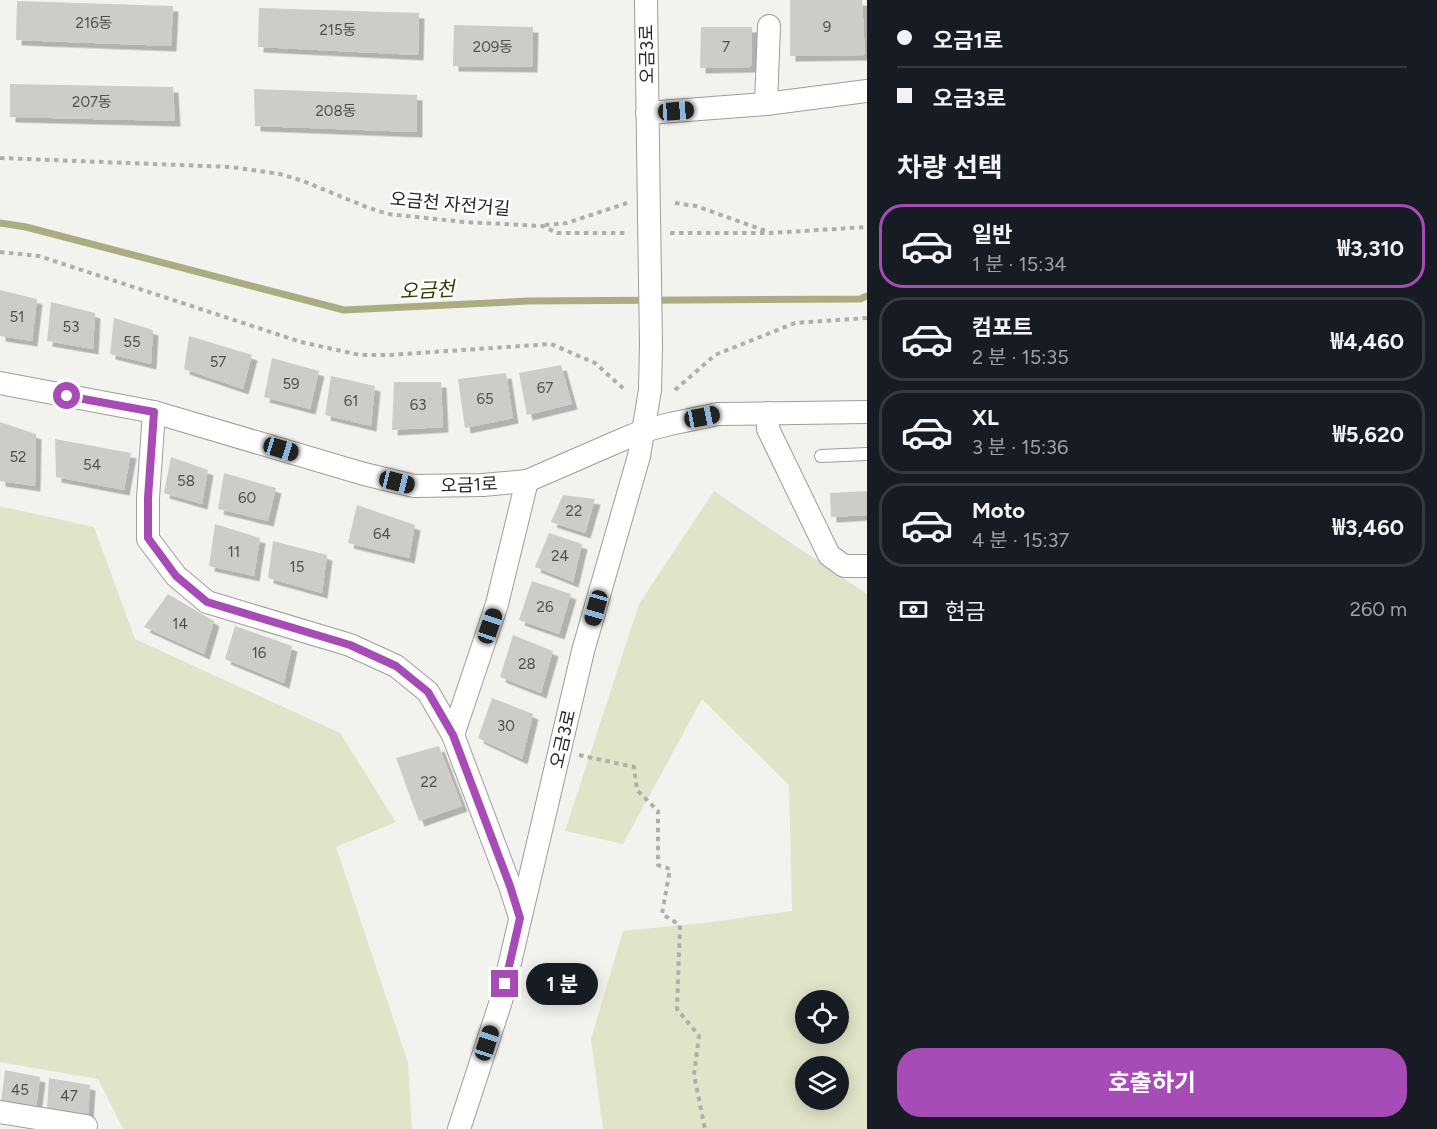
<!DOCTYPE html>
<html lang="ko">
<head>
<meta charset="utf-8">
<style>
  :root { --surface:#171b24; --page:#242831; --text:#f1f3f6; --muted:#9ea1a6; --line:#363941; --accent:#a74cb7 }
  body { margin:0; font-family:Figtree,"Noto Sans KR",sans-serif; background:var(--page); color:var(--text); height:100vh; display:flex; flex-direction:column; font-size:22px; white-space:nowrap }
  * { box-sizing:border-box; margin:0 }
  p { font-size:20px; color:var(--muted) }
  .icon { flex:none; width:33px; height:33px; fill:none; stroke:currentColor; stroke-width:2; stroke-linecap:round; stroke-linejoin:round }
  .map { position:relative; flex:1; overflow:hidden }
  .drawer { display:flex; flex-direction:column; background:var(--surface); width:570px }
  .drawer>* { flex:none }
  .top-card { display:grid; align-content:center; height:132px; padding:0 30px; background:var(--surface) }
  .buttons { position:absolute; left:795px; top:990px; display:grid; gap:12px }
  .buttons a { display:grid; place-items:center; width:54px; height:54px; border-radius:50%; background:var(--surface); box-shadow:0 3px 15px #0003; font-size:30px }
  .end { position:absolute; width:27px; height:27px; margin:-14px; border:8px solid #a74cb7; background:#fff; box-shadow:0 0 0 3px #fff }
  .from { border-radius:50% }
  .bubble { position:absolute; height:42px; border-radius:21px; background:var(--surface); box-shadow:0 3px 15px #0003; font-size:20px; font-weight:700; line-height:42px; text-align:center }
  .car { position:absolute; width:18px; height:36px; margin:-18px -9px; border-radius:8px; box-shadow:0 0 4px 2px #0007; background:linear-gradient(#222 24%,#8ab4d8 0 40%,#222 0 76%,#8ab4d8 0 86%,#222 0) }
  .top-card b { display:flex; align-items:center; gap:21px; height:57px; font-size:22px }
  .top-card b+b { border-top:2px solid var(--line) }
  .top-card i { width:15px; height:15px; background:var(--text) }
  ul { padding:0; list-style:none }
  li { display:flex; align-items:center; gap:18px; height:84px; margin:0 12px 9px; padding:0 18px; border:3px solid var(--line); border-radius:24px }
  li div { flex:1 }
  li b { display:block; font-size:22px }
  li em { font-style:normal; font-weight:700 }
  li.on { border-color:var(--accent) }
  li>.icon { width:54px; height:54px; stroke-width:1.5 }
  h2 { padding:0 30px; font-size:27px; line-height:72px }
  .pay { display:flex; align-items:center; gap:15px; height:66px; padding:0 30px; font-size:22px }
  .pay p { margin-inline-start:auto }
  .primary-button { display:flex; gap:12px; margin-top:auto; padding:12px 30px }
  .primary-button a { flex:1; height:69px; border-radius:24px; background:var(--accent); color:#fff; font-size:24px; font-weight:700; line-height:69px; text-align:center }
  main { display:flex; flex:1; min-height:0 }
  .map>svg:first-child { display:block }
  .green { fill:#e1e4c8; fill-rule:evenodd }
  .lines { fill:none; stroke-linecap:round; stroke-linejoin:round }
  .stream { stroke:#aaad82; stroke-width:7 }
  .building { fill:#cccdc9; filter:url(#shadow) }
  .lane-casing { stroke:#9d9d9a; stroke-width:14 }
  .street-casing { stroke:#9d9d9a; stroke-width:24 }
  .path { stroke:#aeafac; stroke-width:4; stroke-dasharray:4.5 4.5; stroke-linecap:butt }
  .lane { stroke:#fff; stroke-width:12 }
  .street { stroke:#fff; stroke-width:22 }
  .street-bridge-casing { stroke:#9d9d9a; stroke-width:24; stroke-linecap:butt }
  .street-bridge { stroke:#fff; stroke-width:22 }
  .route { stroke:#a74cb7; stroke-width:8 }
  .labels { text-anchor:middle; stroke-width:5; stroke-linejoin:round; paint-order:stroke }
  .number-label { font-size:15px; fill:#4f4f4d }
  .street-label { font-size:18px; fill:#252524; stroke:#fffffe }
  .water-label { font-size:20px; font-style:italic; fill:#383903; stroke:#fffffe }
</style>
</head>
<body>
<main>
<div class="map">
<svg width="867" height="1129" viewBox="0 0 867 1129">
  <defs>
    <filter id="shadow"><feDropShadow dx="5.5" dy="5.5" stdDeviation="0" flood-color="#0004"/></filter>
  </defs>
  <rect width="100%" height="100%" fill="#f2f3ef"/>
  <!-- green -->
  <g class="green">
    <path d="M714,491L867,594V1129H603L591,1039L623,931L711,922L792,911L789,785L702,699L623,844L565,831L639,604ZM806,1000H838V1034H806ZM806,1066H838V1100H806Z"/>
    <polygon points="0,506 94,527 135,639 340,733 396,822 336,847 408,1063 412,1129 123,1129 98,1079 0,1062"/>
  </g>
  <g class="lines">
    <!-- stream -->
    <polyline class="stream" points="0,223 26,227 344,310 528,301 860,299 867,296"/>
  </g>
  <!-- building -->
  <g class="building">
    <polygon points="790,0 862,0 865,55 790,56"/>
    <polygon points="17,1 173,6 171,46 16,40"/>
    <polygon points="259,8 419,13 418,55 258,47"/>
    <polygon points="454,25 533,27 532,67 453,66"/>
    <polygon points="701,27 752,27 751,67 700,68"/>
    <polygon points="10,84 173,87 175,121 10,117"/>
    <polygon points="254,89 417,95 417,132 255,126"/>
    <polygon points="0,290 37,299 32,341 0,336"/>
    <polygon points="51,302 95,313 93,349 47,341"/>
    <polygon points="114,318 153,330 151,364 110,354"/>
    <polygon points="189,336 252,355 243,389 184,369"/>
    <polygon points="272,358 319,371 310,409 264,397"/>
    <polygon points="561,365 572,404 527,415 519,373"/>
    <polygon points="506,373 513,418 465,428 458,379"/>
    <polygon points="331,376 375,386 371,426 325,415"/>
    <polygon points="394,382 441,382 443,427 392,430"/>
    <polygon points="0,422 36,434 35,486 0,481"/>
    <polygon points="55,439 131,453 124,490 56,477"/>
    <polygon points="171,457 208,470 202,504 164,493"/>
    <polygon points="224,473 276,488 268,521 218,509"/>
    <polygon points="867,491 867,515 831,517 830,493"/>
    <polygon points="563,495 595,499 585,533 551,522"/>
    <polygon points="357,505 415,525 409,558 348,543"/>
    <polygon points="215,524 260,538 254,576 209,566"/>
    <polygon points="549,533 582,544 573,582 535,567"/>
    <polygon points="273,541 327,555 322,593 268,578"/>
    <polygon points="532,581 571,594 559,634 519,620"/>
    <polygon points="168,594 214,621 204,654 144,627"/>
    <polygon points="235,626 292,646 284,683 225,659"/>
    <polygon points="513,635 553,651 541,693 500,677"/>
    <polygon points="492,698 533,714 522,759 478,738"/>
    <polygon points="439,746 462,806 419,821 396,758"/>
    <polygon points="5,1070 40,1077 36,1108 1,1103"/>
    <polygon points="49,1078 90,1085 88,1116 47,1108"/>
  </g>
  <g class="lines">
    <!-- lane casing -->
    <g class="lane-casing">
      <polyline id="lane" points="821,456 867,454"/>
    </g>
    <!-- street casing -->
    <g class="street-casing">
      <g id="street">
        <polyline points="646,0 649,216"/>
        <polyline points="766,104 769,26"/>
        <polyline points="647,113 766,104 867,91"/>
        <polyline points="0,383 154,412 364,474 414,486 483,485 527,481 619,441 643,431 670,424 718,414 867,412"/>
        <polyline points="154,412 148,498 148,539 176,576 207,602 350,645 396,666 428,692 453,735 510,886 520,917"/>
        <polyline points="768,413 768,429 829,555 844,566 867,566"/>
        <polyline points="453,735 497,604 527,481"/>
        <polyline points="0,1112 86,1126"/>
        <polyline points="459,1129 501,1001 583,651 639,456 650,390 651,345"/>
      </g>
    </g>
    <!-- path -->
    <g class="path">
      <polyline points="0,158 231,167 280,174 303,181 369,208 388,214 464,222 543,226 557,233 629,233"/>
      <polyline points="675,203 696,206 766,231"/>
      <polyline points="545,225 567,223 627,203"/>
      <polyline points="670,233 771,233 867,227"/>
      <polyline points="0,252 39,256 301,342 360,355 389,355 551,344 595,363 624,389"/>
      <polyline points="675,390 715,355 795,323 867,318"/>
      <polyline points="579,755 634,767 637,790 658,811 658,865 670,869 662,914 680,925 677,1009 699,1036 694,1075 705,1129"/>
    </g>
    <!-- lane -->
    <use href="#lane" class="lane"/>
    <!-- street -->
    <use href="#street" class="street"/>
    <!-- street-bridge casing -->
    <g class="street-bridge-casing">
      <polyline id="street-bridge" points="649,216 651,345"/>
    </g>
    <!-- street-bridge -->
    <use href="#street-bridge" class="street-bridge"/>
  </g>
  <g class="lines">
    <!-- route -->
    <polyline class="route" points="67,396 154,412 148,498 148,538 176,576 207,602 350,645 396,666 428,692 453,735 510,886 520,918 505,984"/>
  </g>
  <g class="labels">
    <!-- number labels -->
    <g class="number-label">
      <text x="94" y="28">216동</text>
      <text x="827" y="32">9</text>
      <text x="338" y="35">215동</text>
      <text x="493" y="52">209동</text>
      <text x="726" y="52">7</text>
      <text x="92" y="107">207동</text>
      <text x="336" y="116">208동</text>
      <text x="17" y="322">51</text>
      <text x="71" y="332">53</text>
      <text x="132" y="347">55</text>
      <text x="218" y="367">57</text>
      <text x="291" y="389">59</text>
      <text x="545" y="393">67</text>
      <text x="485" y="404">65</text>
      <text x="351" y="406">61</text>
      <text x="418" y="410">63</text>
      <text x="18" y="462">52</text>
      <text x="92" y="470">54</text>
      <text x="186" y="486">58</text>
      <text x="247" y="503">60</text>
      <text x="574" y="516">22</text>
      <text x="382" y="539">64</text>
      <text x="234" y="557">11</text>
      <text x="560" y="561">24</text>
      <text x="297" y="572">15</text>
      <text x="545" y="612">26</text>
      <text x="180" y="629">14</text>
      <text x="259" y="658">16</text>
      <text x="527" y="669">28</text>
      <text x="506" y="731">30</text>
      <text x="429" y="787">22</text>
      <text x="20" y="1095">45</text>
      <text x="69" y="1101">47</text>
    </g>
    <!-- street labels -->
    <g class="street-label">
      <text transform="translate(647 54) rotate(-91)" y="6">오금3로</text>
      <text transform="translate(450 204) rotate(5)" y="6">오금천 자전거길</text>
      <text transform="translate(469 485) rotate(-2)" y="6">오금1로</text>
      <text transform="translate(563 739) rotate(-77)" y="6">오금3로</text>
    </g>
    <!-- water labels -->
    <g class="water-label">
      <text transform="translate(427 290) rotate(-3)" y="7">오금천</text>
    </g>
  </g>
</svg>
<div class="buttons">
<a><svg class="icon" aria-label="locate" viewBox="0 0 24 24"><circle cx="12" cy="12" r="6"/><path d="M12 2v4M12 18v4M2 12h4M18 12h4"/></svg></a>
<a><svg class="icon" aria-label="layers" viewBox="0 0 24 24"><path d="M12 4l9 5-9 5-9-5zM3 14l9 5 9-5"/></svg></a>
</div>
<i class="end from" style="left:67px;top:396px"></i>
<i class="end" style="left:505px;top:984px"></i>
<div class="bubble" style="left:526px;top:963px;width:72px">1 분</div>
<i class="car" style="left:676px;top:111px;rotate:86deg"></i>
<i class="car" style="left:702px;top:417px;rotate:79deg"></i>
<i class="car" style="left:281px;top:449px;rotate:107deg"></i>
<i class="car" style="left:397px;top:482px;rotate:104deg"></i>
<i class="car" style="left:596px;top:608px;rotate:196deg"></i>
<i class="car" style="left:490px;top:626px;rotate:19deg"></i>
<i class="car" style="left:487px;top:1043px;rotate:18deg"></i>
</div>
<section class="drawer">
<div class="top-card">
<b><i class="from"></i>오금1로</b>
<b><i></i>오금3로</b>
</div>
<h2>차량 선택</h2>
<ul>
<li class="on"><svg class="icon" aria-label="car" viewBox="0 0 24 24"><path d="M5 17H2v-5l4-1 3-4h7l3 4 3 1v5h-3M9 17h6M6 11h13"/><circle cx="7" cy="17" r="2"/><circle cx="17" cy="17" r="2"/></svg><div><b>일반</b><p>1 분 · 15:34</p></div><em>₩3,310</em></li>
<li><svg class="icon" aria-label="car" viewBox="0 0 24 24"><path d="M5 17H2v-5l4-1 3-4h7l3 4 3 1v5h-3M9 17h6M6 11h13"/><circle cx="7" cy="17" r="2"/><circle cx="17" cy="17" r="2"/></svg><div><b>컴포트</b><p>2 분 · 15:35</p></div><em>₩4,460</em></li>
<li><svg class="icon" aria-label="car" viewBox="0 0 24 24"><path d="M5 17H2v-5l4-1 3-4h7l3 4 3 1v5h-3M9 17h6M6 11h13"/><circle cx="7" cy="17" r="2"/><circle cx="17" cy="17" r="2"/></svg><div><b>XL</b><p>3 분 · 15:36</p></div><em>₩5,620</em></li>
<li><svg class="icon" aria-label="car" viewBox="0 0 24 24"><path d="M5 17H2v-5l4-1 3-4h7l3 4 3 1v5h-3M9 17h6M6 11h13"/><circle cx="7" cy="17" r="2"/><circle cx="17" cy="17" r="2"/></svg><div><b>Moto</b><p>4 분 · 15:37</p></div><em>₩3,460</em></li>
</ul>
<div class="pay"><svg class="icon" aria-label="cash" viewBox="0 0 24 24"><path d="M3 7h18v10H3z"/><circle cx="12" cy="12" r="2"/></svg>현금<p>260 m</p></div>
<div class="primary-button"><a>호출하기</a></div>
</section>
</main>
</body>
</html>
